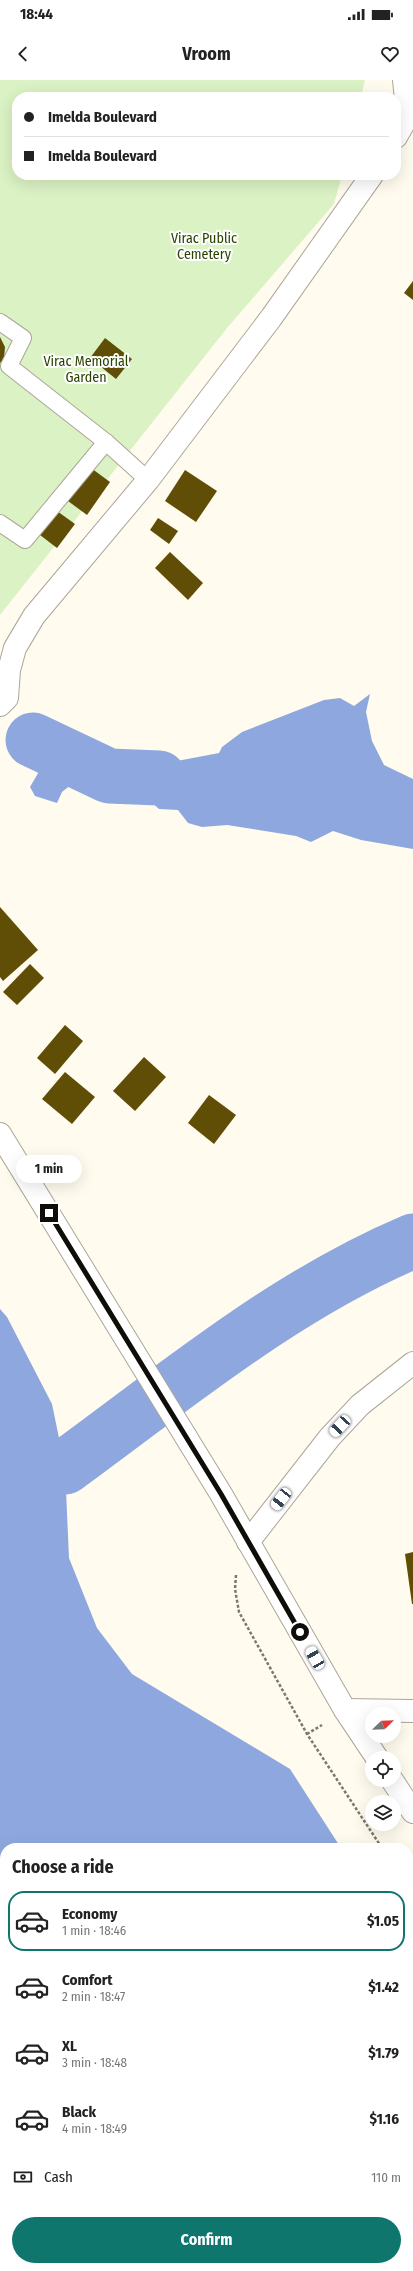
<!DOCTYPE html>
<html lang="en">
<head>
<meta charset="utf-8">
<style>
  :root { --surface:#fff; --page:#f2f2f2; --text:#222; --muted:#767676; --line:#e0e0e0; --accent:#0f766e }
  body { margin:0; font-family:"Fira Sans Condensed",sans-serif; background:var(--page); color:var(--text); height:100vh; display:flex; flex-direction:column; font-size:15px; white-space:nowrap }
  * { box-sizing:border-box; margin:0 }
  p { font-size:13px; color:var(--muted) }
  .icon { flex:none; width:22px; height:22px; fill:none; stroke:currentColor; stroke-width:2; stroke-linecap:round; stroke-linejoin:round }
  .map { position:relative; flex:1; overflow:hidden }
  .side { position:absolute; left:0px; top:1763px; width:413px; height:428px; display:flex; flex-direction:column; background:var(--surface); border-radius:16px 16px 0 0; box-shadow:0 4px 16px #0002 }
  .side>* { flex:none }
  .banner { position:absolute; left:12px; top:12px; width:389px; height:88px; border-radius:16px; box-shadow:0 4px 16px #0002; display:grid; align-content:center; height:88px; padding:0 12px; background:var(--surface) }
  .needle { width:26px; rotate:67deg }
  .buttons { position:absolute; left:365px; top:1627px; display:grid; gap:8px }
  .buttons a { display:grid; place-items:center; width:36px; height:36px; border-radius:50%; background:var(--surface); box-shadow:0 4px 16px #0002; font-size:20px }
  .end { position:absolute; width:18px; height:18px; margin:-9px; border:5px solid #0e0d08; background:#fff; box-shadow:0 0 0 2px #fff }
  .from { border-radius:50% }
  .bubble { position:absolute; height:28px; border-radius:14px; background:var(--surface); box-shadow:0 4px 16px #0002; font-size:13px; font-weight:700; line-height:28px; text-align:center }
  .car { position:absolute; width:12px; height:24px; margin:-12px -6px; border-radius:5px; box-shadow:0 0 3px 1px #0007; background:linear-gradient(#fff 24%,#345 0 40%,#fff 0 76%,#345 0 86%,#fff 0) }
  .banner b { display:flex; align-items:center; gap:14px; height:38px; font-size:15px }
  .banner b+b { border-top:1px solid var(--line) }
  .banner i { width:10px; height:10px; background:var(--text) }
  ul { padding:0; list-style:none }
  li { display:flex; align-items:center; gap:12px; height:60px; margin:0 8px 6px; padding:0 4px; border:2px solid transparent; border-radius:16px }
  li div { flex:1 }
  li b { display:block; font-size:15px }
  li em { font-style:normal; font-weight:700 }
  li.active { border-color:var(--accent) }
  li>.icon { width:36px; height:36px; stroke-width:1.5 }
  h2 { padding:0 12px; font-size:18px; line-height:48px }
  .pay { display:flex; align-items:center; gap:10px; height:44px; padding:0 12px; font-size:15px }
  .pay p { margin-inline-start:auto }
  .action { display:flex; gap:8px; margin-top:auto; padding:8px 12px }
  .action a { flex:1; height:46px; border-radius:24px; background:var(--accent); color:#fff; font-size:16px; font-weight:700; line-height:46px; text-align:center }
  .status { display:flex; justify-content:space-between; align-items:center; height:28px; padding:0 20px; background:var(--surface); direction:ltr }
  .status svg { height:11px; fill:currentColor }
  header { display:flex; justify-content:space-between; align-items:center; height:52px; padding:0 12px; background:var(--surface); font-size:18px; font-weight:700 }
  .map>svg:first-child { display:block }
  .green { fill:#dbf2c4 }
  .water { fill:#8ea8df }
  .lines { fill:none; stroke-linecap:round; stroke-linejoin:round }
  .river { stroke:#8ea8df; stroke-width:55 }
  .building { fill:#604e07 }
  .lane-casing { stroke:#aba698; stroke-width:18 }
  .street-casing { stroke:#aba698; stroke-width:24 }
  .secondary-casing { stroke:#aba698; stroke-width:24 }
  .path { stroke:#7b7870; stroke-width:2.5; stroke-dasharray:3 2; stroke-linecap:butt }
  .lane { stroke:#fff; stroke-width:16 }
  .street { stroke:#fff; stroke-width:22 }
  .secondary { stroke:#fff; stroke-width:22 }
  .route { stroke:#0e0d08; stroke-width:5 }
  .labels { text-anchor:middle; stroke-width:4; stroke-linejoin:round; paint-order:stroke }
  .park-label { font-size:14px; fill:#2a4200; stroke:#fff }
</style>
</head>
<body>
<div class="status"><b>18:44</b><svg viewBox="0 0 49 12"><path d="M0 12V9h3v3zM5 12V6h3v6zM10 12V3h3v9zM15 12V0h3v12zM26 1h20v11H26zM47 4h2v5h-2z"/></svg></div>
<header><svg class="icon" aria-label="back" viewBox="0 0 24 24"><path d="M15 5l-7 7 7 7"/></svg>Vroom<svg class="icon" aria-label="heart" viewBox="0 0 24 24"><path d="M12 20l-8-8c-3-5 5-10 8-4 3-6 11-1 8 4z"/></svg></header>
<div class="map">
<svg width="413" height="2191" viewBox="0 0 413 2191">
  <rect width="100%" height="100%" fill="#fffbee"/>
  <!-- green -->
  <polygon class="green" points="0,0 365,0 361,17 17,17 17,95 342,95 334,124 227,248 0,535"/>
  <!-- water -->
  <g class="water">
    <path d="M370,614L366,632L372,661L384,685L413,699V769L361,760L333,751L311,762L296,756L227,745L202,747L188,743L178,730L159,729L149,720L129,723L119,721L94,701L86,699L72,704L62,712L57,723L35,716L30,707L51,671C72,684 87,691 108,674L138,683L154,681L171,676L177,681L219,673L222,667L242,652L324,620L340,618L354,626Z"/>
    <polygon points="0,1229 7,1237 52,1324 65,1387 69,1478 97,1548 132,1594 290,1689 341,1768 5,1768 5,2186 408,2186 408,1872 413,1880 413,2191 0,2191"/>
  </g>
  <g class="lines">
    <!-- river -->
    <g class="river">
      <polyline points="33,660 109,696 159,698"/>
      <path d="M65,1387C176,1306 285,1215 413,1161"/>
    </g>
  </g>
  <!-- building -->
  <g class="building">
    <polygon points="413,201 413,220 404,213"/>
    <polygon points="0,257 5,267 4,279 0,283"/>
    <polygon points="105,258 132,279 116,299 90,278"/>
    <polygon points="91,388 110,402 87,435 68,421"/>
    <polygon points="185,390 217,411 196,442 165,421"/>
    <polygon points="57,431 75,444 57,468 40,455"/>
    <polygon points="158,438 178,451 169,464 150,450"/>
    <polygon points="170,472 203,503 188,520 155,488"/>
    <polygon points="0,827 38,870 3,901 0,897"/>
    <polygon points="30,884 44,898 17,925 3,912"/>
    <polygon points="65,945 83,961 55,994 37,978"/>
    <polygon points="144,977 166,997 135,1031 113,1011"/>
    <polygon points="65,992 95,1017 72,1044 42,1019"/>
    <polygon points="209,1015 236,1035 214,1064 188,1043"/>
    <polygon points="413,1472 413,1524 412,1524 405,1474"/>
  </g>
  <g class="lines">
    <!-- lane casing -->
    <g class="lane-casing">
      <g id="lane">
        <polyline points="0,242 23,258 9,286 106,362 148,400"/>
        <polyline points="0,443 25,460 106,362"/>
      </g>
    </g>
    <!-- street casing -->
    <g class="street-casing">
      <polyline id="street" points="345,1630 413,1631"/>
    </g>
    <!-- secondary casing -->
    <g class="secondary-casing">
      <g id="secondary">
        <polyline points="396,57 410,32 406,20 404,0"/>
        <polyline points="0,625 7,618 9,590 15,568 34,536 148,400 271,238 372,95"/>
        <polyline points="0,1054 221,1414 345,1630 377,1678"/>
        <polyline points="248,1462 330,1357 360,1325 413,1283"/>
        <polyline points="392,1700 413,1732"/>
      </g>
    </g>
    <!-- path -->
    <g class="path">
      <polyline points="236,1495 235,1509 239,1532 307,1654 382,1768"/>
      <polyline points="307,1654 322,1645"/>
      <polyline points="408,1807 413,1815"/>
    </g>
    <!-- lane -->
    <use href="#lane" class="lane"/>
    <!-- street -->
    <use href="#street" class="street"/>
    <!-- secondary -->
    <use href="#secondary" class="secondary"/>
  </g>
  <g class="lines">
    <!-- route -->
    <polyline class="route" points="49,1133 221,1414 300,1552"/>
  </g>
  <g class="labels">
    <!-- park labels -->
    <g class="park-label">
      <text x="204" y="163">Virac Public<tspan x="204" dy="16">Cemetery</tspan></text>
      <text x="86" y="286">Virac Memorial<tspan x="86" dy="16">Garden</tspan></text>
    </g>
  </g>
</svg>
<div class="buttons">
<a><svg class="needle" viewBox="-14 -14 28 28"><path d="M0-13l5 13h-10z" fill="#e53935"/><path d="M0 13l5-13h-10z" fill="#767676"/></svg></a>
<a><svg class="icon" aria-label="locate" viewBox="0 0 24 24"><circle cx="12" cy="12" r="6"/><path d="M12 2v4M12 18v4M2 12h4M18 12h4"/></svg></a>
<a><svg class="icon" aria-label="layers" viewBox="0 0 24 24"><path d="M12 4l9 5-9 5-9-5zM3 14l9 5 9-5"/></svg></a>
</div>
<i class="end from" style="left:300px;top:1552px"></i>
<i class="end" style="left:49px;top:1133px"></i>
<div class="bubble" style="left:16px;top:1075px;width:66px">1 min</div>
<i class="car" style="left:340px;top:1346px;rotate:223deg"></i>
<i class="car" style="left:281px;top:1419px;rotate:218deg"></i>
<i class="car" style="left:315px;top:1578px;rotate:330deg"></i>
<div class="banner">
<b><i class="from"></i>Imelda Boulevard</b>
<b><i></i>Imelda Boulevard</b>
</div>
<section class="side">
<h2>Choose a ride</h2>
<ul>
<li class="active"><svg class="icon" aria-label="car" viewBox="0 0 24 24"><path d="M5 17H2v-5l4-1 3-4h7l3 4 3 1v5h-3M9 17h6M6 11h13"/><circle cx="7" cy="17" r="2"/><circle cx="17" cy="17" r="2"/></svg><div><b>Economy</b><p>1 min · 18:46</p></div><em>$1.05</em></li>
<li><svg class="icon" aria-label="car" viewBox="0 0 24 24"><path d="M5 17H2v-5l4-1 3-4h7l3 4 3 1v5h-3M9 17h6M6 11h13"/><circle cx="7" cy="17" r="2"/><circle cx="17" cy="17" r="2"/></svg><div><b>Comfort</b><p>2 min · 18:47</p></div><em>$1.42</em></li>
<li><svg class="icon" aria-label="car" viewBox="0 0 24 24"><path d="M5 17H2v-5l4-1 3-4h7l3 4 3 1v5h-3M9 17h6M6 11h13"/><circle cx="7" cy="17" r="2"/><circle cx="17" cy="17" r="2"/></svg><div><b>XL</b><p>3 min · 18:48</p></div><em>$1.79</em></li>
<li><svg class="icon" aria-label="car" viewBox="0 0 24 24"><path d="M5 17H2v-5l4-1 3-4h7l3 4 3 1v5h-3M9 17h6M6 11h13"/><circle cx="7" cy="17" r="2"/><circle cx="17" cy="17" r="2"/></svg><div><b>Black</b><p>4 min · 18:49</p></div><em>$1.16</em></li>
</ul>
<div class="pay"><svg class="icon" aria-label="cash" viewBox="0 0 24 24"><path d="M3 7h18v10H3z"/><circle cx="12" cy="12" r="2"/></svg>Cash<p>110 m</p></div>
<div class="action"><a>Confirm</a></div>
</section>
</div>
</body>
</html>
